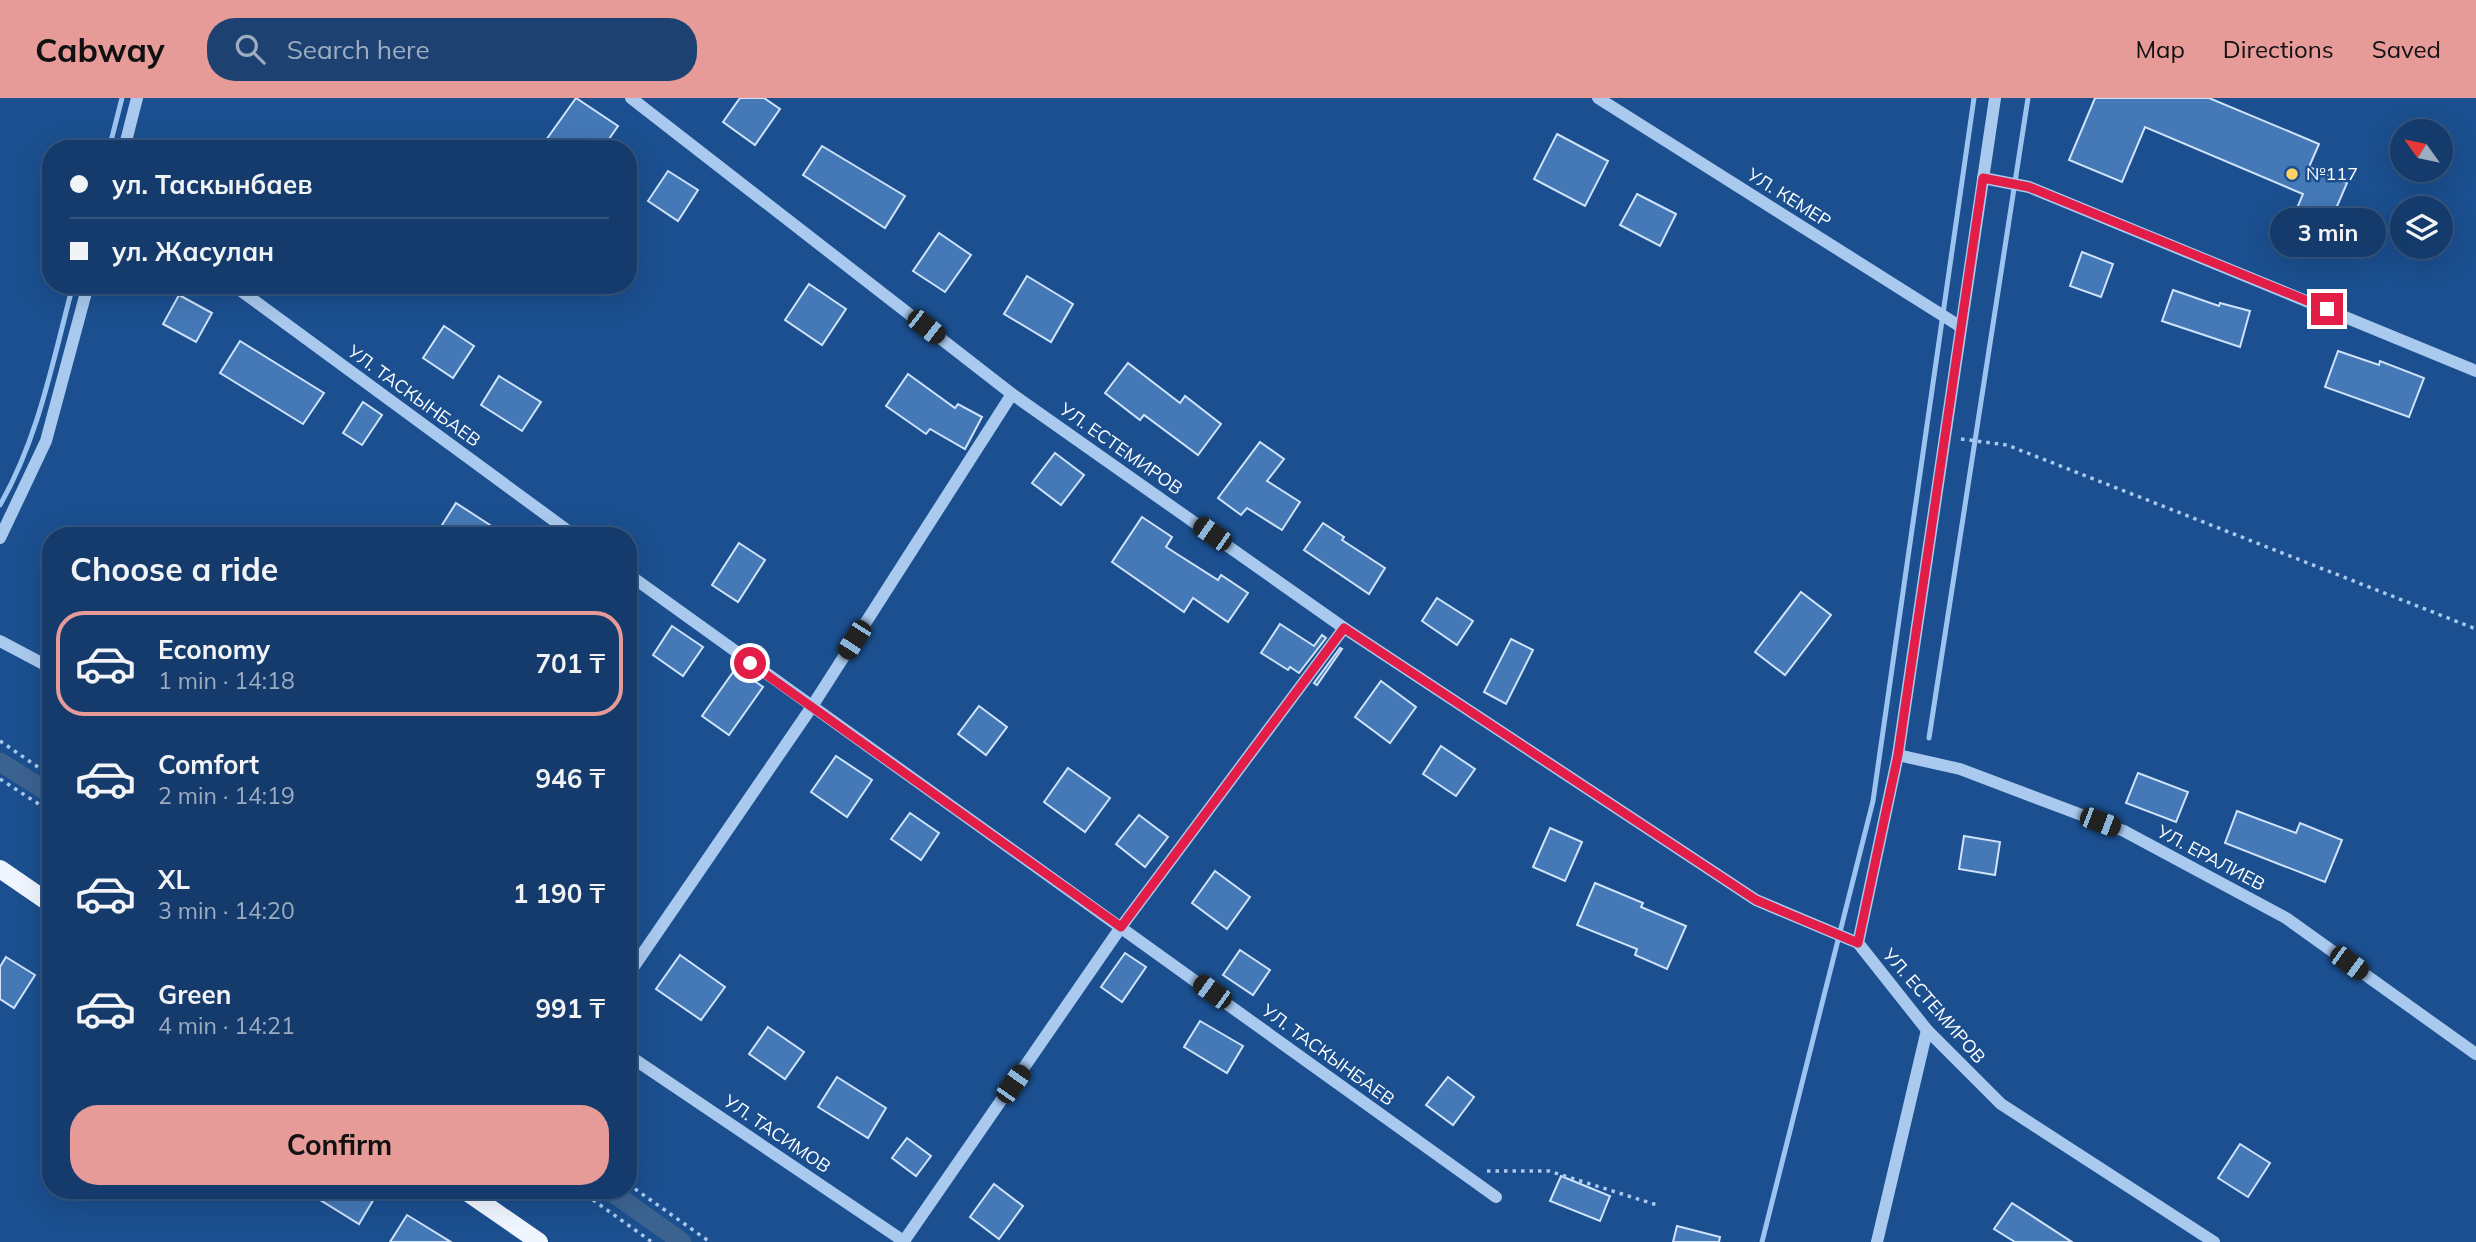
<!DOCTYPE html>
<html lang="en">
<head>
<meta charset="utf-8">
<style>
  :root { --surface:#143b6b; --page:#1d4271; --text:#f1f3f6; --muted:#9dadc1; --line:#33557e; --accent:#e69b98 }
  body { margin:0; font-family:Mulish,sans-serif; background:var(--page); color:var(--text); height:100vh; display:flex; flex-direction:column; font-size:26px; white-space:nowrap }
  * { box-sizing:border-box; margin:0 }
  p { font-size:23px; color:var(--muted) }
  .icon { flex:none; width:38px; height:38px; fill:none; stroke:currentColor; stroke-width:2; stroke-linecap:round; stroke-linejoin:round }
  .map { position:relative; flex:1; overflow:hidden }
  .panel { position:absolute; left:42px; top:429px; width:595px; height:672px; display:flex; flex-direction:column; background:var(--surface); border-radius:28px; box-shadow:0 7px 28px #0002,0 0 0 2px var(--line) }
  .panel>* { flex:none }
  .top-card { position:absolute; left:42px; top:42px; width:595px; height:154px; border-radius:28px; box-shadow:0 7px 28px #0002,0 0 0 2px var(--line); display:grid; align-content:center; height:154px; padding:0 28px; background:var(--surface) }
  .needle { width:46px; rotate:303deg }
  .buttons { position:absolute; left:2390px; top:21px; display:grid; gap:14px }
  .buttons a { display:grid; place-items:center; width:63px; height:63px; border-radius:50%; background:var(--surface); box-shadow:0 7px 28px #0002,0 0 0 2px var(--line); font-size:35px }
  .end { position:absolute; width:32px; height:32px; margin:-16px; border:9px solid #e11d48; background:#fff; box-shadow:0 0 0 4px #fff }
  .from { border-radius:50% }
  .bubble { position:absolute; height:49px; border-radius:24px; background:var(--surface); box-shadow:0 7px 28px #0002,0 0 0 2px var(--line); font-size:23px; font-weight:700; line-height:49px; text-align:center }
  .car { position:absolute; width:21px; height:42px; margin:-21px -10px; border-radius:9px; box-shadow:0 0 5px 2px #0007; background:linear-gradient(#222 24%,#8ab4d8 0 40%,#222 0 76%,#8ab4d8 0 86%,#222 0) }
  .top-card b { display:flex; align-items:center; gap:24px; height:66px; font-size:26px }
  .top-card b+b { border-top:2px solid var(--line) }
  .top-card i { width:18px; height:18px; background:var(--text) }
  ul { padding:0; list-style:none }
  li { display:flex; align-items:center; gap:21px; height:105px; margin:0 14px 10px; padding:0 14px; border:4px solid transparent; border-radius:28px }
  li div { flex:1 }
  li b { display:block; font-size:26px }
  li em { font-style:normal; font-weight:700 }
  li.current { border-color:var(--accent) }
  li>.icon { width:63px; height:63px; stroke-width:1.5 }
  h2 { padding:0 28px; font-size:32px; line-height:84px }
  .action { display:flex; gap:14px; margin-top:auto; padding:14px 28px }
  .action a { flex:1; height:80px; border-radius:28px; background:var(--accent); color:#111; font-size:28px; font-weight:700; line-height:80px; text-align:center }
  header { display:flex; align-items:center; gap:42px; box-sizing:border-box; height:98px; padding:0 35px; background:var(--accent); color:#111 }
  header strong { font-size:33px }
  nav { display:flex; gap:38px; margin-inline-start:auto; font-size:24px }
  .search { width:490px; height:63px; background:var(--page); display:flex; align-items:center; gap:18px; box-sizing:border-box; padding:0 24px; border-radius:28px; color:var(--muted); font-size:26px }
  .map>svg:first-child { display:block }
  .lines { fill:none; stroke-linecap:round; stroke-linejoin:round }
  .stream { stroke:#9cc4f0; stroke-width:5 }
  .canal { stroke:#3c6290; stroke-width:19 }
  .building { fill:#4478b7; stroke:#cfe3fa; stroke-width:2 }
  .path { stroke:#a9c9ee; stroke-width:3.5; stroke-dasharray:3.5 5; stroke-linecap:butt }
  .minor { stroke:#a9c9ee; stroke-width:12 }
  .major { stroke:#f0f6ff; stroke-width:18 }
  .route { stroke:#e11d48; stroke-width:9 }
  .poi-dot { fill:#ffd166; stroke:#1b4f8f; stroke-width:2.5 }
  .labels { text-anchor:middle; stroke-width:5; stroke-linejoin:round; paint-order:stroke }
  .poi-label { font-size:18px; fill:#fff; stroke:#1b4f8f; text-anchor:start }
  .street-label { font-size:18px; fill:#fff; stroke:#1b4f8f }
</style>
</head>
<body>
<header>
<strong>Cabway</strong>
<div class="search"><svg class="icon" aria-label="search" viewBox="0 0 24 24"><circle cx="10" cy="10" r="6"/><path d="M15 15l6 6"/></svg>Search here</div>
<nav><a>Map</a><a>Directions</a><a>Saved</a></nav>
</header>
<div class="map">
<svg width="2476" height="1144" viewBox="0 0 2476 1144">
  <rect width="100%" height="100%" fill="#1b4f8f"/>
  <g class="lines">
    <!-- stream -->
    <g class="stream">
      <polyline points="109,51 122,0"/>
      <path d="M0,407C39,339 53,262 73,187"/>
      <polyline points="1929,640 2028,0"/>
      <polyline points="1762,1144 1873,703 1974,0"/>
    </g>
    <!-- canal -->
    <g class="canal">
      <polyline points="0,664 51,696"/>
      <polyline points="609,1092 682,1144"/>
    </g>
  </g>
  <!-- building -->
  <g class="building">
    <polygon points="576,0 618,28 602,51 559,51 546,42"/>
    <polygon points="740,0 764,0 780,11 755,47 723,24"/>
    <polygon points="2095,0 2209,0 2319,46 2309,69 2347,85 2317,155 2284,141 2303,96 2145,29 2122,84 2069,62"/>
    <polygon points="1557,36 1608,63 1585,108 1534,81"/>
    <polygon points="822,48 905,98 885,130 803,77"/>
    <polygon points="668,73 698,92 678,123 648,103"/>
    <polygon points="1637,96 1676,116 1660,148 1620,127"/>
    <polygon points="939,135 971,157 945,194 913,173"/>
    <polygon points="2082,154 2113,166 2101,199 2070,188"/>
    <polygon points="1027,178 1073,206 1051,244 1004,216"/>
    <polygon points="809,186 846,211 822,247 785,222"/>
    <polygon points="2173,192 2219,208 2220,205 2250,213 2240,249 2162,223"/>
    <polygon points="179,197 212,215 196,244 163,226"/>
    <polygon points="444,228 474,248 453,280 423,260"/>
    <polygon points="240,243 324,295 303,326 220,275"/>
    <polygon points="2338,253 2379,267 2380,263 2424,280 2409,319 2325,289"/>
    <polygon points="1128,265 1180,305 1185,298 1221,326 1198,357 1144,317 1140,322 1105,295"/>
    <polygon points="908,276 955,310 958,306 982,319 965,351 930,331 926,336 886,308"/>
    <polygon points="499,278 541,304 522,333 481,307"/>
    <polygon points="363,304 382,317 362,347 343,335"/>
    <polygon points="1260,344 1284,361 1267,383 1300,404 1282,432 1247,410 1241,417 1218,400"/>
    <polygon points="1055,355 1084,377 1061,407 1032,385"/>
    <polygon points="456,405 490,427 484,438 435,438"/>
    <polygon points="1142,419 1172,439 1166,449 1218,482 1221,477 1248,495 1228,524 1193,500 1184,514 1112,464"/>
    <polygon points="1323,425 1344,439 1342,442 1385,470 1369,496 1304,452"/>
    <polygon points="739,445 765,462 738,504 712,487"/>
    <polygon points="1801,494 1831,517 1785,577 1755,554"/>
    <polygon points="1437,500 1473,523 1457,547 1422,523"/>
    <polygon points="1280,526 1314,548 1322,537 1326,540 1299,575 1290,569 1288,572 1261,555"/>
    <polygon points="672,528 703,549 683,578 653,557"/>
    <polygon points="1511,541 1533,552 1506,606 1484,594"/>
    <polygon points="1340,550 1342,551 1317,587 1314,585"/>
    <polygon points="736,570 763,589 729,637 702,618"/>
    <polygon points="1381,583 1416,609 1390,645 1355,619"/>
    <polygon points="979,608 1007,629 986,657 958,636"/>
    <polygon points="1441,648 1475,671 1456,698 1423,676"/>
    <polygon points="836,658 872,682 847,719 811,694"/>
    <polygon points="1068,670 1110,700 1085,734 1044,704"/>
    <polygon points="2138,675 2188,694 2176,724 2126,705"/>
    <polygon points="2237,713 2296,735 2300,725 2342,742 2325,784 2225,745"/>
    <polygon points="910,715 939,735 921,762 891,741"/>
    <polygon points="1139,717 1168,739 1145,769 1116,746"/>
    <polygon points="1550,730 1582,744 1565,783 1533,769"/>
    <polygon points="1964,738 2000,744 1995,777 1959,771"/>
    <polygon points="1215,773 1250,799 1227,831 1192,805"/>
    <polygon points="1595,785 1643,805 1641,809 1686,828 1667,871 1635,857 1637,851 1577,827"/>
    <polygon points="1240,852 1270,872 1253,897 1223,877"/>
    <polygon points="1125,855 1146,869 1122,904 1101,889"/>
    <polygon points="680,857 725,889 701,922 656,891"/>
    <polygon points="6,859 35,877 14,910 0,901 0,869"/>
    <polygon points="1200,923 1243,948 1227,975 1184,949"/>
    <polygon points="768,929 804,954 785,981 749,956"/>
    <polygon points="837,979 886,1010 868,1040 818,1009"/>
    <polygon points="1448,979 1474,999 1453,1027 1426,1007"/>
    <polygon points="907,1040 931,1058 916,1078 892,1060"/>
    <polygon points="2240,1046 2270,1065 2248,1099 2218,1080"/>
    <polygon points="1561,1078 1610,1098 1600,1123 1550,1103"/>
    <polygon points="994,1086 1023,1108 999,1141 970,1119"/>
    <polygon points="304,1092 363,1092 375,1099 359,1126"/>
    <polygon points="2012,1105 2072,1144 2015,1144 1994,1131"/>
    <polygon points="407,1117 451,1144 390,1144"/>
    <polygon points="1677,1128 1720,1139 1719,1144 1673,1144"/>
  </g>
  <g class="lines">
    <!-- path -->
    <g class="path">
      <polyline points="1961,341 2007,347 2476,531"/>
      <polyline points="0,643 51,678"/>
      <polyline points="0,681 51,714"/>
      <polyline points="1487,1073 1549,1073 1657,1107"/>
      <polyline points="628,1086 710,1144"/>
      <polyline points="579,1092 652,1144"/>
    </g>
    <!-- minor -->
    <g class="minor">
      <polyline points="631,0 1012,296 1344,530 1756,802 1858,845 1927,932 2001,1006 2214,1144"/>
      <polyline points="1598,0 1961,229"/>
      <polyline points="124,51 137,0"/>
      <polyline points="1983,80 2029,89 2476,273"/>
      <polyline points="233,187 575,438"/>
      <polyline points="0,440 46,343 88,187"/>
      <polyline points="628,476 1496,1099"/>
      <polyline points="0,543 51,570"/>
      <polyline points="1898,657 1960,671 2124,733 2286,820 2476,956"/>
      <polyline points="1858,845 1898,657 1995,0"/>
      <polyline points="628,877 811,610 1012,296"/>
      <polyline points="628,957 905,1144"/>
      <polyline points="904,1143 1121,829 1344,530"/>
      <polyline points="1877,1144 1927,932"/>
    </g>
    <!-- major -->
    <g class="major">
      <polyline points="0,771 51,806"/>
      <polyline points="464,1092 539,1144"/>
    </g>
  </g>
  <g class="lines">
    <!-- route -->
    <polyline class="route" points="750,565 1121,829 1344,530 1756,802 1858,845 1898,657 1983,80 2029,89 2327,211"/>
  </g>
  <!-- markers -->
  <circle class="poi-dot" cx="2292" cy="76" r="7"/>
  <g class="labels">
    <!-- poi labels -->
    <g class="poi-label">
      <text x="2306" y="82">№117</text>
    </g>
    <!-- street labels -->
    <g class="street-label">
      <text transform="translate(1789 100) rotate(32)" y="6">УЛ. КЕМЕР</text>
      <text transform="translate(414 298) rotate(36)" y="6">УЛ. ТАСКЫНБАЕВ</text>
      <text transform="translate(1121 351) rotate(35)" y="6">УЛ. ЕСТЕМИРОВ</text>
      <text transform="translate(2211 760) rotate(28)" y="6">УЛ. ЕРАЛИЕВ</text>
      <text transform="translate(1934 908) rotate(49)" y="6">УЛ. ЕСТЕМИРОВ</text>
      <text transform="translate(1328 957) rotate(36)" y="6">УЛ. ТАСКЫНБАЕВ</text>
      <text transform="translate(777 1036) rotate(34)" y="6">УЛ. ТАСИМОВ</text>
    </g>
  </g>
</svg>
<div class="buttons">
<a><svg class="needle" viewBox="-14 -14 28 28"><path d="M0-13l5 13h-10z" fill="#e53935"/><path d="M0 13l5-13h-10z" fill="#9dadc1"/></svg></a>
<a><svg class="icon" aria-label="layers" viewBox="0 0 24 24"><path d="M12 4l9 5-9 5-9-5zM3 14l9 5 9-5"/></svg></a>
</div>
<i class="end from" style="left:750px;top:565px"></i>
<i class="end" style="left:2327px;top:211px"></i>
<div class="bubble" style="left:2270px;top:110px;width:116px">3 min</div>
<i class="car" style="left:926px;top:229px;rotate:128deg"></i>
<i class="car" style="left:1212px;top:436px;rotate:305deg"></i>
<i class="car" style="left:854px;top:542px;rotate:213deg"></i>
<i class="car" style="left:2100px;top:724px;rotate:111deg"></i>
<i class="car" style="left:2349px;top:865px;rotate:126deg"></i>
<i class="car" style="left:1212px;top:894px;rotate:306deg"></i>
<i class="car" style="left:1013px;top:986px;rotate:35deg"></i>
<div class="top-card">
<b><i class="from"></i>ул. Таскынбаев</b>
<b><i></i>ул. Жасулан</b>
</div>
<section class="panel">
<h2>Choose a ride</h2>
<ul>
<li class="current"><svg class="icon" aria-label="car" viewBox="0 0 24 24"><path d="M5 17H2v-5l4-1 3-4h7l3 4 3 1v5h-3M9 17h6M6 11h13"/><circle cx="7" cy="17" r="2"/><circle cx="17" cy="17" r="2"/></svg><div><b>Economy</b><p>1 min · 14:18</p></div><em>701 ₸</em></li>
<li><svg class="icon" aria-label="car" viewBox="0 0 24 24"><path d="M5 17H2v-5l4-1 3-4h7l3 4 3 1v5h-3M9 17h6M6 11h13"/><circle cx="7" cy="17" r="2"/><circle cx="17" cy="17" r="2"/></svg><div><b>Comfort</b><p>2 min · 14:19</p></div><em>946 ₸</em></li>
<li><svg class="icon" aria-label="car" viewBox="0 0 24 24"><path d="M5 17H2v-5l4-1 3-4h7l3 4 3 1v5h-3M9 17h6M6 11h13"/><circle cx="7" cy="17" r="2"/><circle cx="17" cy="17" r="2"/></svg><div><b>XL</b><p>3 min · 14:20</p></div><em>1 190 ₸</em></li>
<li><svg class="icon" aria-label="car" viewBox="0 0 24 24"><path d="M5 17H2v-5l4-1 3-4h7l3 4 3 1v5h-3M9 17h6M6 11h13"/><circle cx="7" cy="17" r="2"/><circle cx="17" cy="17" r="2"/></svg><div><b>Green</b><p>4 min · 14:21</p></div><em>991 ₸</em></li>
</ul>
<div class="action"><a>Confirm</a></div>
</section>
</div>
</body>
</html>
